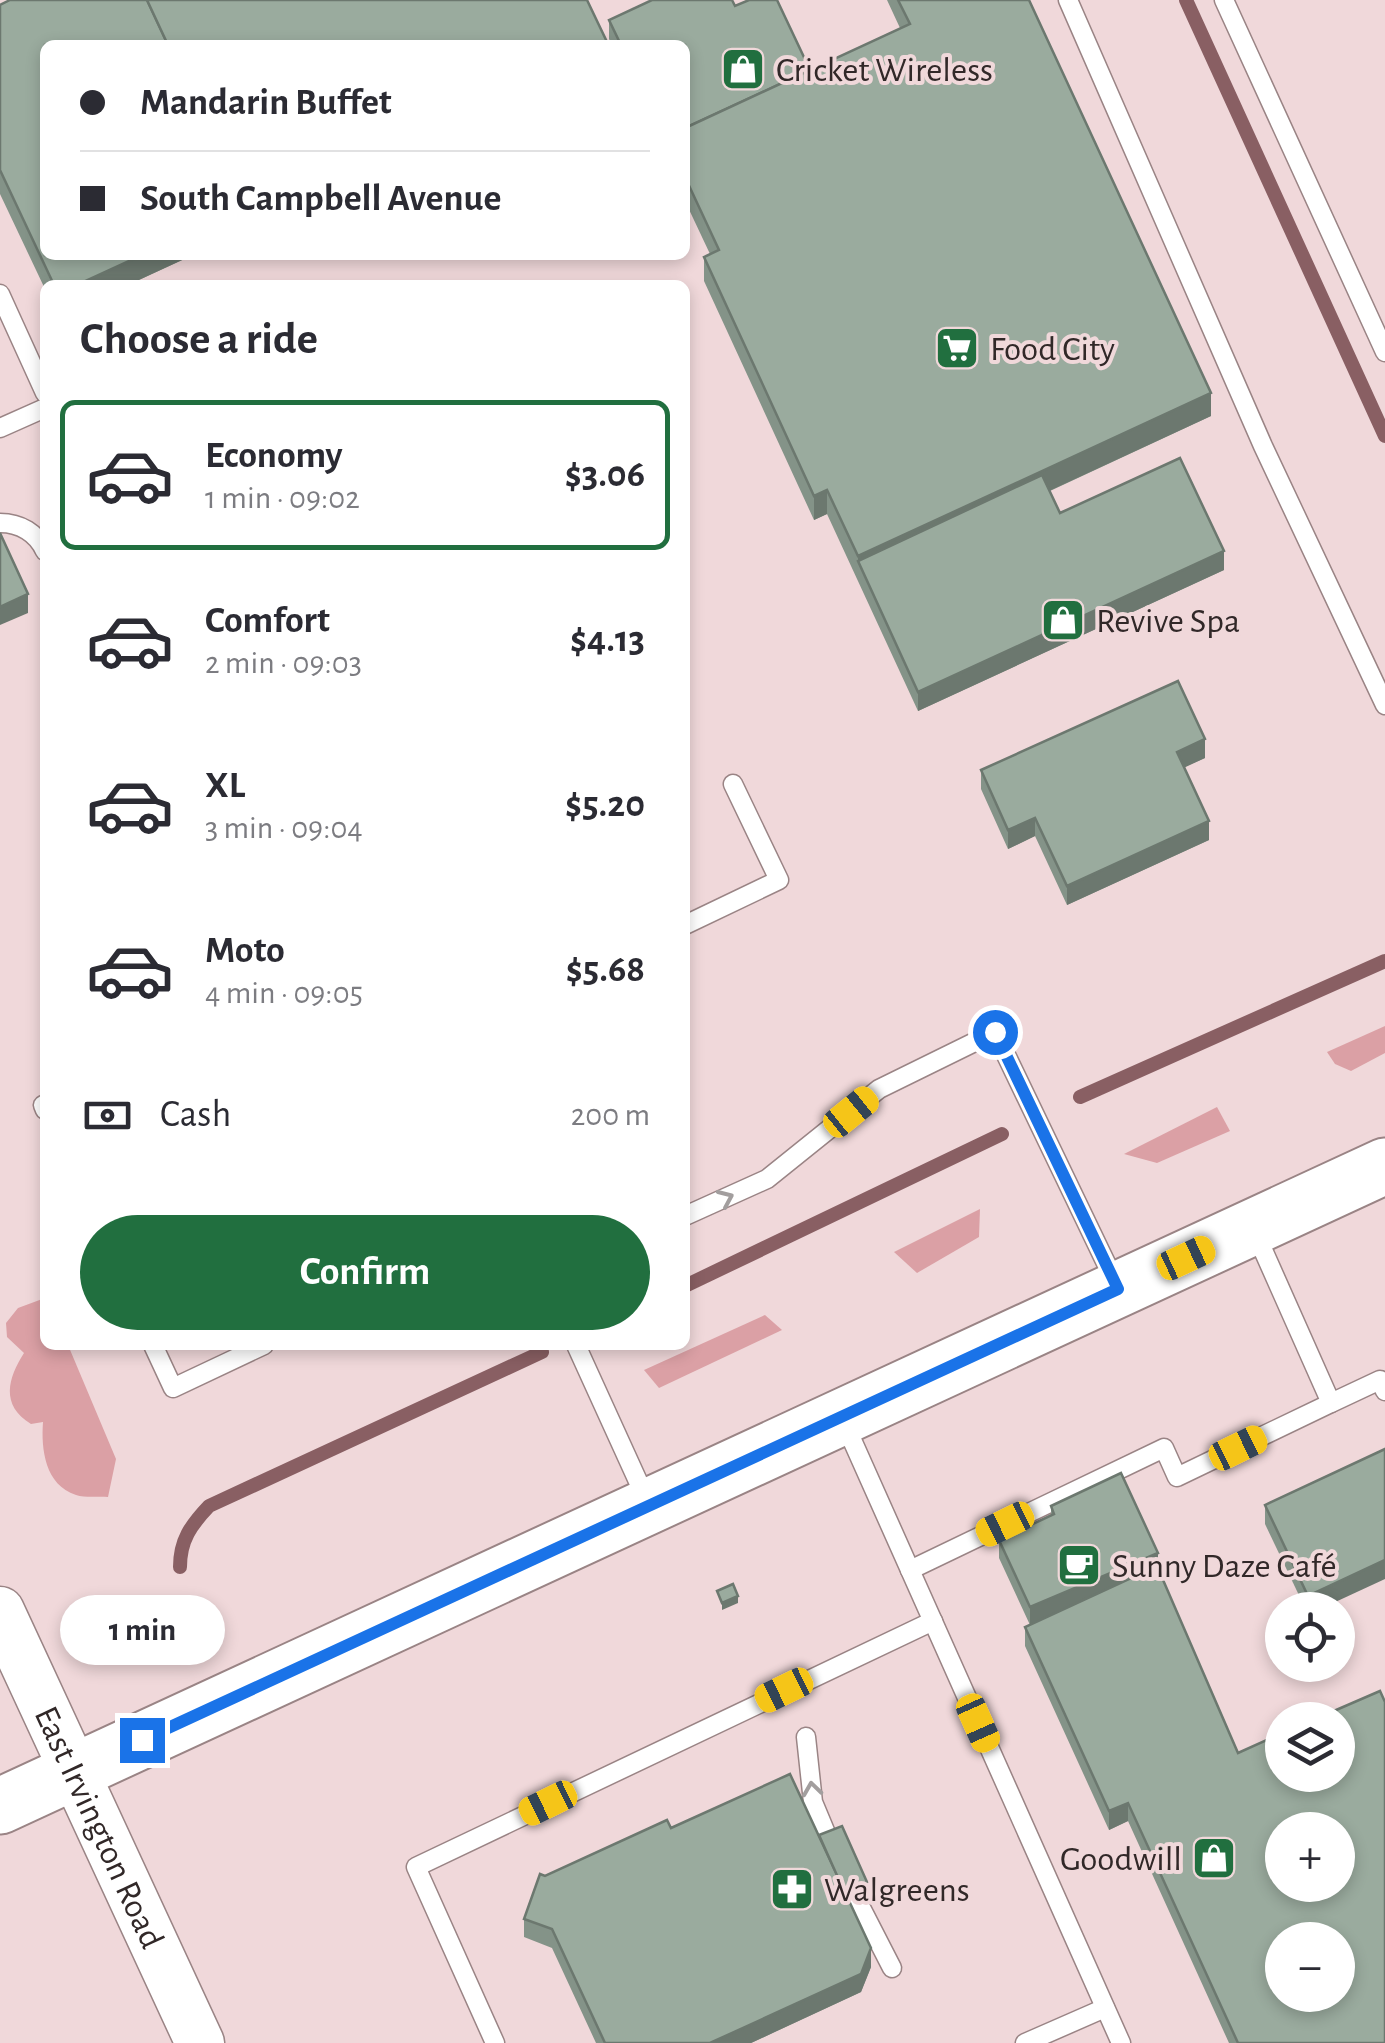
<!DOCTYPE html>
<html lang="en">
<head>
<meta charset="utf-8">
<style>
  :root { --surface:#fff; --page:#f7f7f7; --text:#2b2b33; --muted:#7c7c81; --line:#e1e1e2; --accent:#216f3f }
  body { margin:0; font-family:"Alegreya Sans",sans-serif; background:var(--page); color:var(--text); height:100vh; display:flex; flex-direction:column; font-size:38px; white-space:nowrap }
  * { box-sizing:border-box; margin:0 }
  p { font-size:32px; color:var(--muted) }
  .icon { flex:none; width:55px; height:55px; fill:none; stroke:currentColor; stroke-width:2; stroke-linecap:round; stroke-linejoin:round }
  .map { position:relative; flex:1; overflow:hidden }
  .drawer { position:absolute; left:40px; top:280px; width:650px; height:1070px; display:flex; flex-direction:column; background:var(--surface); border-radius:15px; box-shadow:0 5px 15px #0003 }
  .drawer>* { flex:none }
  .guide { position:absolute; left:40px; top:40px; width:650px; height:220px; border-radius:15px; box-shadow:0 5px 15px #0003; display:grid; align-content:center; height:220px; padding:0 40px; background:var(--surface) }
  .buttons { position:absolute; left:1265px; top:1592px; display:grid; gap:20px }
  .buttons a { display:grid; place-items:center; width:90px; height:90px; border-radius:50%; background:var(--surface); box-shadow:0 5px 15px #0003; font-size:50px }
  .end { position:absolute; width:45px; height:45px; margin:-22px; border:12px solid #1a73e8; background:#fff; box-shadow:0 0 0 5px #fff }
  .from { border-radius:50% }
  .bubble { position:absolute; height:70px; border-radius:35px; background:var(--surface); box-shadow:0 5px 15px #0003; font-size:32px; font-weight:700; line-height:70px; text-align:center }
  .car { position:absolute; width:30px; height:60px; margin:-30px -15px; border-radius:12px; box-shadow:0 0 8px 2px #0007; background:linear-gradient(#f5c518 24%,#345 0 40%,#f5c518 0 76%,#345 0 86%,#f5c518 0) }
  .guide b { display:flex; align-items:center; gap:35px; height:95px; font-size:38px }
  .guide b+b { border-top:2px solid var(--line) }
  .guide i { width:25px; height:25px; background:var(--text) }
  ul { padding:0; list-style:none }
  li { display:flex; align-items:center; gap:30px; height:150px; margin:0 20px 15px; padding:0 20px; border:5px solid transparent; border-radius:15px }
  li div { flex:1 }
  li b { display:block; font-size:38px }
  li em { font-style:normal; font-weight:700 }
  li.current { border-color:var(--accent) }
  li>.icon { width:90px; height:90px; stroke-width:1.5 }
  h2 { padding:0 40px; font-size:45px; line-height:120px }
  .pay { display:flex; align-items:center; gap:25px; height:110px; padding:0 40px; font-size:38px }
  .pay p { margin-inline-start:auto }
  .button { display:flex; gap:20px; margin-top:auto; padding:20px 40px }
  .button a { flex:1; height:115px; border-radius:60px; background:var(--accent); color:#fff; font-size:40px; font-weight:700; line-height:115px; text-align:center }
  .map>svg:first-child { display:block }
  .green { fill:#dba0a5 }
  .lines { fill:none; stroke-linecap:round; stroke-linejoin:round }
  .stream { stroke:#895f63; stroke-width:14 }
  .service-casing { stroke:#9a8485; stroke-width:21 }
  .secondary-casing { stroke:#9a8485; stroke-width:51 }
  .primary-casing { stroke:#9a8485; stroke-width:59 }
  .service { stroke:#fff; stroke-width:18 }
  .secondary { stroke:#fff; stroke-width:48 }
  .primary { stroke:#fff; stroke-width:55 }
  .wall { fill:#849388 }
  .shaded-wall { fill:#6c786f }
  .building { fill:#9aab9e; stroke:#6c786f; stroke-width:2.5; fill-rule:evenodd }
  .oneway { stroke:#a29e9e }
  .route { stroke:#1a73e8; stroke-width:12 }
  .labels { text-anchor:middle; stroke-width:8; stroke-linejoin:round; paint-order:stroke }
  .poi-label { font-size:35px; fill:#312828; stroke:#f0d8da; text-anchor:start }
  .street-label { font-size:35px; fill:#312828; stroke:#f0d8da }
</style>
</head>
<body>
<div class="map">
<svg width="1385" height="2043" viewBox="0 0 1385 2043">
  <rect width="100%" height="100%" fill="#f0d8da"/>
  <!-- green -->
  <g class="green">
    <polygon points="1385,1026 1385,1053 1351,1071 1335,1064 1327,1052"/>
    <polygon points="1217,1107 1230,1131 1157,1163 1124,1154"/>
    <polygon points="980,1209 979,1237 917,1273 894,1252"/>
    <path d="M45,1298V1345H68L116,1459L108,1497C99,1496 85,1498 76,1495C45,1485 41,1449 43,1422L31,1424C0,1405 8,1378 24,1353L7,1337L6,1323L18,1308Z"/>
    <polygon points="765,1315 782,1330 659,1388 644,1370"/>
  </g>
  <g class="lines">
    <!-- stream -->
    <g class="stream">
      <polyline points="1186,0 1385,436"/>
      <polyline points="1080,1097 1385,961"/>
      <polyline points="685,1286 1002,1134"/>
      <path d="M180,1567C180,1540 191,1525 209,1506L542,1352"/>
    </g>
    <!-- service casing -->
    <g class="service-casing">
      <g id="service">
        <polyline points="1068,0 1263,446 1385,705"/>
        <polyline points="1224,0 1385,352"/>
        <polyline points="0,294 45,393"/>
        <polyline points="0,428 45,408"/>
        <path d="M0,523C20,523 37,533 45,551"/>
        <polyline points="685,925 779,880 733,784"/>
        <polyline points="43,1105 45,1110"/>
        <polyline points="685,1216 767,1179 879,1089 995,1032 1117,1286"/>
        <polyline points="1255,1232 1331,1403 1380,1380 1385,1391"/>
        <polyline points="153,1345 173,1388 264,1345"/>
        <polyline points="576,1345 647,1501"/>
        <polyline points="844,1422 1121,2043"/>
        <polyline points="910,1570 1164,1448 1177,1477 1331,1403"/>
        <polyline points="806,1737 813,1802 828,1838"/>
        <polyline points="854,1894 892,1968"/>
        <polyline points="495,2043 416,1867 933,1621"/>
        <polyline points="1025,2043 1105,2008"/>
      </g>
    </g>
    <!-- secondary casing -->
    <g class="secondary-casing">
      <g id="secondary">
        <path id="s1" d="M0,1611L200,2043"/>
      </g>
    </g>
    <!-- primary casing -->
    <g class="primary-casing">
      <polyline id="primary" points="0,1806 1385,1166"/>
    </g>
    <!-- service -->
    <use href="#service" class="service"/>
    <!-- secondary -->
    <use href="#secondary" class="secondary"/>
    <!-- primary -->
    <use href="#primary" class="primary"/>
  </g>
  <!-- wall -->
  <g class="wall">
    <polygon points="887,0 1029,0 1211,416 1050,491 1060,513 1224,570 918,711 827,514 814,520 704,281 704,257 710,254 685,201 685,45 612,45 609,39 609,20 735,6 810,70 900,28"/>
    <polygon points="0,5 607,45 45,255 193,255 128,285 45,285 45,289 0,194"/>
    <polygon points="1205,758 1184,767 1209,840 1067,905 1035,836 1008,849 981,789 981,770"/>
    <polygon points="1265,1505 1318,1610 1306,1610 1265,1524"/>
    <polygon points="1051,1506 1158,1569 1238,1753 1385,2043 1229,2043 1128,1821 1109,1830 1025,1646 1025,1627 1030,1625 999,1558 999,1540 1051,1515"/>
    <polygon points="671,1828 819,1835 867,1889 847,1897 871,1967 861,1992 751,2043 596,2043 552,1948 524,1937 524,1919 545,1876"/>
  </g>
  <!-- shaded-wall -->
  <g class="shaded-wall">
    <polygon points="142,255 193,255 128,285 77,285"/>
    <polygon points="1211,393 1211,416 865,576 858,561 858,556"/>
    <polygon points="827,490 827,514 814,520 814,496"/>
    <polygon points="1224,551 1224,570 918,711 918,692"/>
    <polygon points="28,594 28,613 0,625 0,607"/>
    <polygon points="1205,739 1205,758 1177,771 1177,752"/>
    <polygon points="1035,818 1035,836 1008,849 1008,830"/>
    <polygon points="1209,821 1209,840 1067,905 1067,886"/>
    <polygon points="1158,1553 1158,1572 1030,1626 1030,1607"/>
    <polygon points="1385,1560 1385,1579 1318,1610 1308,1610 1308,1596"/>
    <polygon points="738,1596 738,1603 722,1610 722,1603"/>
    <polygon points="1128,1803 1128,1821 1109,1830 1109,1811"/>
    <polygon points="867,1882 867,1889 840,1900 840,1893"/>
    <polygon points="871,1948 871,1967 861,1992 751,2043 710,2043"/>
  </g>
  <!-- building -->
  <g class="building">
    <polygon points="10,0 147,0 168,45 45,45 45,255 142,255 77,285 54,285 0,170 0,5"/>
    <polygon points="147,0 587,0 607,42 601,45 168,45"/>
    <polygon points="652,0 732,0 735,6 749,0 777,0 810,70 685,128 685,45 621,45 609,20"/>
    <polygon points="898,0 1029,0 1211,393 858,556 827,490 814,496 704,257 719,250 685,177 685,128 910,24"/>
    <polygon points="1180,458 1224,551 918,692 858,561 1042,475 1060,513"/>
    <polygon points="0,533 28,594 0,607"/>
    <polygon points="1178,681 1205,739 1177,752 1209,821 1067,886 1035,818 1008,830 981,770"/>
    <polygon points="1385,1449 1385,1560 1308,1596 1265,1505"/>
    <polygon points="1121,1473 1158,1553 1030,1607 999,1540 1054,1514 1051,1506"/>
    <path d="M1157,1566L1238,1753L1282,1733V1775H1338V1720H1313L1380,1691L1385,1702V2043H1238L1128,1803L1109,1811L1025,1627ZM1282,1830H1338V1885H1282ZM1282,1940H1338V1995H1282Z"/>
    <polygon points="733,1584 738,1596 722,1603 717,1591"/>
    <polygon points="790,1774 871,1948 861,1974 710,2043 605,2043 552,1929 524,1919 540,1874 545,1876 667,1820 671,1828"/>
    <polygon points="842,1826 867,1882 844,1891 819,1835"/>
  </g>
  <!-- one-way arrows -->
  <defs><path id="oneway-chevron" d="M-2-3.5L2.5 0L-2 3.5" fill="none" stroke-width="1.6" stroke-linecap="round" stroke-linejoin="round" transform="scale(2.5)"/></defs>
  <g class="oneway">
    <use href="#oneway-chevron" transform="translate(726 1198) rotate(-24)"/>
    <use href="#oneway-chevron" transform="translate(812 1789) rotate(-98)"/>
  </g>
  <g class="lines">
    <!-- route -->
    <polyline class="route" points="142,1740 1118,1289 995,1032"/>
  </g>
  <!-- icons -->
  <defs>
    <g id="shop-square" transform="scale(2.25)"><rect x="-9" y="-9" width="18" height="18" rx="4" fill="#216f3f" stroke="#f0d8da"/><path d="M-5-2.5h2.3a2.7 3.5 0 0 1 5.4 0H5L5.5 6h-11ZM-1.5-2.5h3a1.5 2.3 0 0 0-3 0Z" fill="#fff"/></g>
    <g id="supermarket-square" transform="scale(2.25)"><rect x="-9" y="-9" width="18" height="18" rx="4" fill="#216f3f" stroke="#f0d8da"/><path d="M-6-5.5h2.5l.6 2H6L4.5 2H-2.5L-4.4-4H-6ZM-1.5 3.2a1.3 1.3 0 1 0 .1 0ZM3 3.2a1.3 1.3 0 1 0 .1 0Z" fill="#fff"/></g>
    <g id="cafe-square" transform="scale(2.25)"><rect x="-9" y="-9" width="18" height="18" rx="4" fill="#216f3f" stroke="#f0d8da"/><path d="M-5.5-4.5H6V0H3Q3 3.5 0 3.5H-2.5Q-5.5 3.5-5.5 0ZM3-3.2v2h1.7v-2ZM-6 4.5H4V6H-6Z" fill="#fff"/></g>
    <g id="pharmacy-square" transform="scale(2.25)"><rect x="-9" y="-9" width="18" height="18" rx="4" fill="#216f3f" stroke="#f0d8da"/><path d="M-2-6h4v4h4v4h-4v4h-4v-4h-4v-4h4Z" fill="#fff"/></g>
  </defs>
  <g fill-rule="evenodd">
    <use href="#shop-square" x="743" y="69"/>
    <use href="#supermarket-square" x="957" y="348"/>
    <use href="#shop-square" x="1063" y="620"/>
    <use href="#cafe-square" x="1079" y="1565"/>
    <use href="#shop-square" x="1214" y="1858"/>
    <use href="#pharmacy-square" x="792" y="1889"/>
  </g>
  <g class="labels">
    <!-- poi labels -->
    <g class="poi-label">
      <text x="776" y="81">Cricket Wireless</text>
      <text x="990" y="360">Food City</text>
      <text x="1096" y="632">Revive Spa</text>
      <text x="1112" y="1577">Sunny Daze Café</text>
      <text x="1182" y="1870" text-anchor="end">Goodwill</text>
      <text x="824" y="1901">Walgreens</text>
    </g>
    <!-- street labels -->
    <g class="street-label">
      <text dy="12" stroke="none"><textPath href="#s1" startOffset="238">East Irvington Road</textPath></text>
    </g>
  </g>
</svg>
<div class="buttons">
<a><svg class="icon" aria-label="locate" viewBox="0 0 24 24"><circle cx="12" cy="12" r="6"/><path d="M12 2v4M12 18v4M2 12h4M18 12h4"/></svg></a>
<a><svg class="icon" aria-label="layers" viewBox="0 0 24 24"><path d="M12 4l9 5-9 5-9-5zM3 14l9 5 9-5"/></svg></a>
<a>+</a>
<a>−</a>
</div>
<i class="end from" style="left:995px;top:1032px"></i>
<i class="end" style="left:142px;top:1740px"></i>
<div class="bubble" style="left:60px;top:1595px;width:165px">1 min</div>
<i class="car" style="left:851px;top:1112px;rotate:51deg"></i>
<i class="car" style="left:1186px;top:1258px;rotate:65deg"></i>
<i class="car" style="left:1238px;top:1448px;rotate:64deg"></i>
<i class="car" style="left:1005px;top:1524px;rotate:244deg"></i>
<i class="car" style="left:784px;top:1690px;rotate:244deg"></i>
<i class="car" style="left:978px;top:1723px;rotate:156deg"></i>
<i class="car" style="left:548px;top:1803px;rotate:244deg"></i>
<div class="guide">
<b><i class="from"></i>Mandarin Buffet</b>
<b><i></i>South Campbell Avenue</b>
</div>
<section class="drawer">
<h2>Choose a ride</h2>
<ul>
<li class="current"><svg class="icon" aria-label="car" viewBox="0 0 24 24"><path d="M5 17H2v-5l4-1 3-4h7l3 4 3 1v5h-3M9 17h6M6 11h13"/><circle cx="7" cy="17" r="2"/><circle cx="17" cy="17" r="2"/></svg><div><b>Economy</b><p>1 min · 09:02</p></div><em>$3.06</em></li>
<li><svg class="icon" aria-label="car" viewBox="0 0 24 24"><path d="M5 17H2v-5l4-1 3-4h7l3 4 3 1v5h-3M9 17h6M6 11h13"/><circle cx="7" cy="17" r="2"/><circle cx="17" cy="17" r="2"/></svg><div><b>Comfort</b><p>2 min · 09:03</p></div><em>$4.13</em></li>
<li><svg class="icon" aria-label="car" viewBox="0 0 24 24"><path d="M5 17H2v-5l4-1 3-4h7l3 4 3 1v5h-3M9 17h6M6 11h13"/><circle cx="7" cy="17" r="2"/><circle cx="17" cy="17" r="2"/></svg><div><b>XL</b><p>3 min · 09:04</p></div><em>$5.20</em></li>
<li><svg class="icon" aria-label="car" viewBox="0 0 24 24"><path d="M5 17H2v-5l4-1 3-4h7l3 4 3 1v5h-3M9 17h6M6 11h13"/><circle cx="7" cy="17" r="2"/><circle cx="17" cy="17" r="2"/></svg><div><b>Moto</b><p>4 min · 09:05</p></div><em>$5.68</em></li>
</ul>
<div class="pay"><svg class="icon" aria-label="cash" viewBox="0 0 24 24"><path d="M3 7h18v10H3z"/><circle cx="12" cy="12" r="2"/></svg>Cash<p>200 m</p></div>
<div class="button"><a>Confirm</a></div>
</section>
</div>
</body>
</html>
